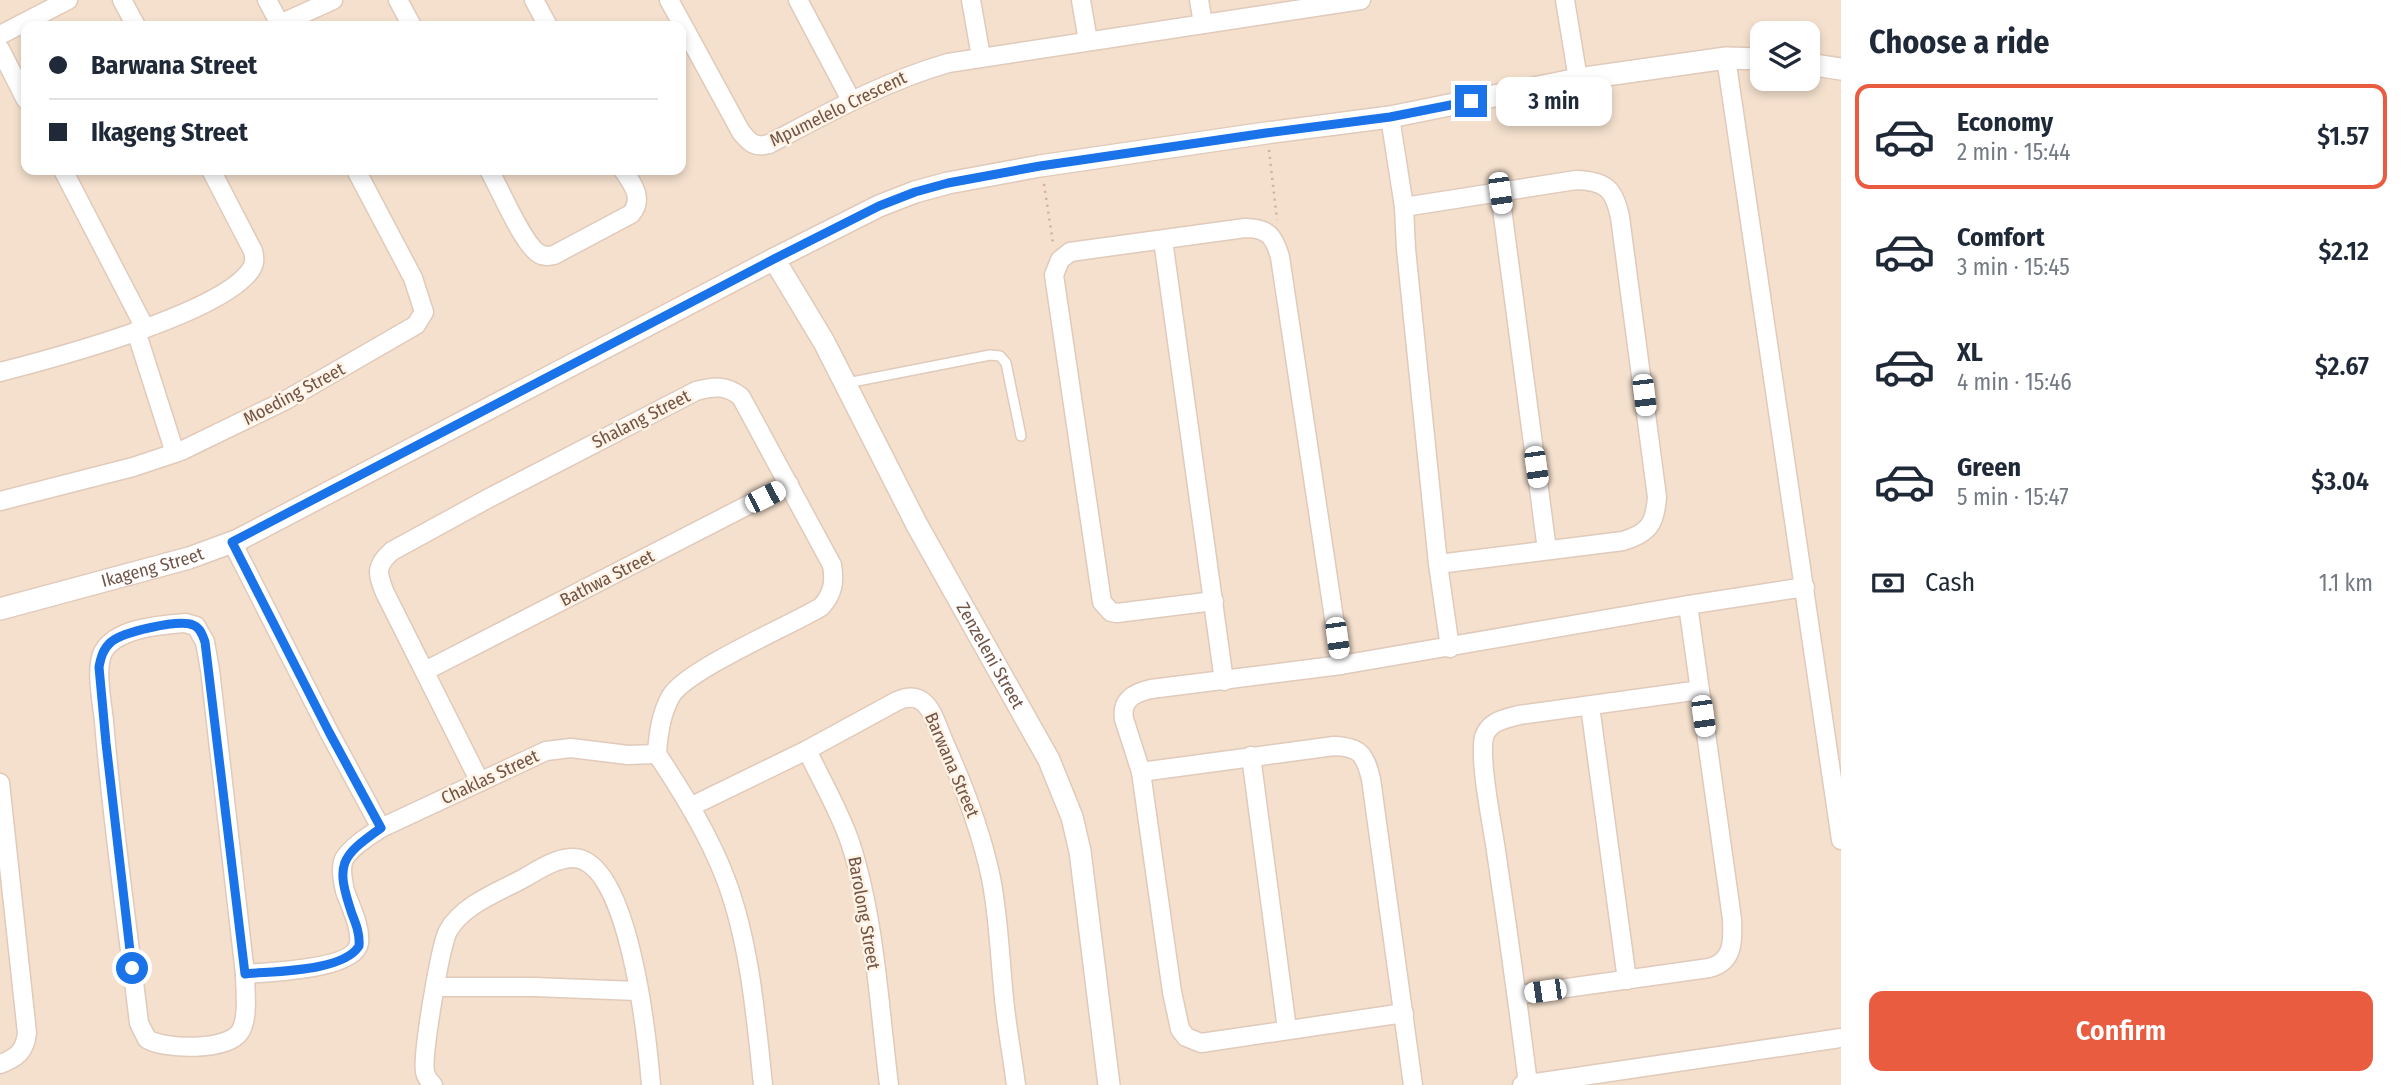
<!DOCTYPE html>
<html lang="en">
<head>
<meta charset="utf-8">
<style>
  :root { --surface:#fff; --page:#f6f6f7; --text:#1f2937; --muted:#747a83; --line:#e0e1e3; --accent:#ea5c40 }
  body { margin:0; font-family:"Fira Sans Condensed",sans-serif; background:var(--page); color:var(--text); height:100vh; display:flex; flex-direction:column; font-size:26px; white-space:nowrap }
  * { box-sizing:border-box; margin:0 }
  p { font-size:23px; color:var(--muted) }
  .icon { flex:none; width:38px; height:38px; fill:none; stroke:currentColor; stroke-width:2; stroke-linecap:round; stroke-linejoin:round }
  .map { position:relative; flex:1; overflow:hidden }
  .side { display:flex; flex-direction:column; background:var(--surface); width:560px }
  .side>* { flex:none }
  .guide { position:absolute; left:21px; top:21px; width:665px; height:154px; border-radius:14px; box-shadow:0 4px 10px #0003; display:grid; align-content:center; height:154px; padding:0 28px; background:var(--surface) }
  .fabs { position:absolute; left:1750px; top:21px; display:grid; gap:14px }
  .fabs a { display:grid; place-items:center; width:70px; height:70px; border-radius:14px; background:var(--surface); box-shadow:0 4px 10px #0003; font-size:35px }
  .end { position:absolute; width:32px; height:32px; margin:-16px; border:9px solid #1a73e8; background:#fff; box-shadow:0 0 0 4px #fff }
  .from { border-radius:50% }
  .bubble { position:absolute; height:49px; border-radius:14px; background:var(--surface); box-shadow:0 4px 10px #0003; font-size:23px; font-weight:600; line-height:49px; text-align:center }
  .car { position:absolute; width:21px; height:42px; margin:-21px -10px; border-radius:9px; box-shadow:0 0 5px 2px #0007; background:linear-gradient(#fff 24%,#345 0 40%,#fff 0 76%,#345 0 86%,#fff 0) }
  .guide b { display:flex; align-items:center; gap:24px; height:66px; font-size:26px }
  .guide b+b { border-top:2px solid var(--line) }
  .guide i { width:18px; height:18px; background:var(--text) }
  ul { padding:0; list-style:none }
  li { display:flex; align-items:center; gap:21px; height:105px; margin:0 14px 10px; padding:0 14px; border:4px solid transparent; border-radius:14px }
  li div { flex:1 }
  li b { display:block; font-size:26px }
  li em { font-style:normal; font-weight:600 }
  li.selected { border-color:var(--accent) }
  li>.icon { width:63px; height:63px; stroke-width:1.5 }
  h2 { padding:0 28px; font-size:32px; line-height:84px }
  .pay { display:flex; align-items:center; gap:18px; height:77px; padding:0 28px; font-size:26px }
  .pay p { margin-inline-start:auto }
  .button { display:flex; gap:14px; margin-top:auto; padding:14px 28px }
  .button a { flex:1; height:80px; border-radius:14px; background:var(--accent); color:#fff; font-size:28px; font-weight:600; line-height:80px; text-align:center }
  main { display:flex; flex:1; min-height:0 }
  .map>svg:first-child { display:block }
  .residential { fill:#f4e0cd; fill-rule:evenodd }
  .lines { fill:none; stroke-linecap:round; stroke-linejoin:round }
  .service-casing { stroke:#e0cabb; stroke-width:12 }
  .minor-casing { stroke:#e0cabb; stroke-width:21 }
  .tertiary-casing { stroke:#e0cabb; stroke-width:24 }
  .path { stroke:#d6ae99; stroke-width:2.5; stroke-dasharray:2 5; stroke-linecap:butt }
  .service { stroke:#fff; stroke-width:9 }
  .minor { stroke:#fff; stroke-width:18 }
  .tertiary { stroke:#fff; stroke-width:21 }
  .route { stroke:#1a73e8; stroke-width:9 }
  .labels { text-anchor:middle; stroke-width:5; stroke-linejoin:round; paint-order:stroke }
  .street-label { font-size:18px; fill:#725446; stroke:#fff3e5 }
</style>
</head>
<body>
<main>
<div class="map">
<svg width="1841" height="1085" viewBox="0 0 1841 1085">
  <rect width="100%" height="100%" fill="#fcefde"/>
  <!-- residential -->
  <path class="residential" d="M0,0H1841V1085H0ZM26,26H681V170H26ZM1762,33H1808V79H1762Z"/>
  <g class="lines">
    <!-- service casing -->
    <g class="service-casing">
      <polyline id="service" points="847,383 990,355 1000,356 1006,363 1021,436"/>
    </g>
    <!-- minor casing -->
    <g class="minor-casing">
      <g id="minor">
        <polyline points="122,0 136,26"/>
        <polyline points="267,0 281,26"/>
        <polyline points="398,0 412,26"/>
        <polyline points="534,0 548,26"/>
        <path d="M669,0L741,132C750,143 755,148 769,144C828,113 883,82 948,63L1361,0"/>
        <polyline points="798,0 851,100"/>
        <polyline points="971,0 981,57"/>
        <polyline points="1081,0 1088,41"/>
        <polyline points="1199,0 1203,23"/>
        <polyline points="1565,0 1578,79"/>
        <polyline points="280,24 333,0"/>
        <polyline points="0,35 68,0"/>
        <polyline points="0,49 26,100"/>
        <polyline points="1726,58 1841,840"/>
        <polyline points="1390,117 1404,207"/>
        <polyline points="63,170 145,328"/>
        <path d="M489,170C500,189 522,242 538,253C543,257 548,256 554,255L631,214C644,199 633,184 623,170"/>
        <polyline points="1500,193 1547,550"/>
        <polyline points="1163,240 1224,681"/>
        <polyline points="136,331 175,453"/>
        <path d="M0,372C55,358 219,314 250,271C255,264 255,259 253,251L211,170"/>
        <polyline points="0,501 133,467 181,451 286,400 416,325 424,312 413,278 356,170"/>
        <polyline points="232,542 329,732 381,828"/>
        <path d="M1438,564L1623,541C1649,533 1655,524 1657,497L1620,217C1614,188 1605,181 1576,180L1404,207L1406,249L1438,564L1450,648"/>
        <path d="M1214,601L1117,613L1111,612L1102,602L1054,275L1060,260L1070,252L1245,228C1268,228 1274,236 1280,257L1341,665"/>
        <path d="M185,623L196,626L205,642L210,670L245,974C245,990 249,1018 240,1032C227,1051 165,1050 147,1039L139,1023C127,922 112,822 104,721C102,703 95,668 103,652C116,628 160,625 185,623Z"/>
        <polyline points="425,671 789,484"/>
        <polyline points="1590,706 1627,980"/>
        <path d="M807,750C821,780 839,810 850,842C875,918 879,1006 889,1085"/>
        <path d="M657,754C684,795 709,835 726,880C750,944 756,1018 763,1085"/>
        <polyline points="1251,756 1287,1029"/>
        <path d="M1141,772L1334,746C1360,747 1365,754 1371,779L1413,1085"/>
        <path d="M480,782L385,593C377,573 375,566 392,551L489,498L696,391C714,386 727,385 741,397L832,565C835,582 833,594 821,607C789,626 686,670 671,696C661,713 658,735 657,754"/>
        <path d="M0,783L27,1033C25,1051 17,1058 0,1064"/>
        <path d="M692,806L807,750L897,701C928,687 934,719 944,742C964,786 981,831 991,878C1000,924 1000,970 1006,1016C1009,1039 1013,1062 1016,1085"/>
        <path d="M245,974C267,972 355,970 359,943C361,926 350,906 345,891C343,882 340,868 344,859C352,846 369,836 381,828L546,751L571,748L628,755L657,754"/>
        <polyline points="435,987 534,987 637,991"/>
        <path d="M1517,995L1709,968C1734,962 1733,940 1732,919L1688,605"/>
        <path d="M1404,1013L1201,1043L1186,1037L1180,1029L1172,992L1141,772L1124,719C1121,700 1133,693 1151,689L1341,665L1688,605L1805,587"/>
        <path d="M1528,1084C1518,1004 1507,924 1495,844C1491,819 1479,759 1484,737C1489,721 1505,719 1519,715L1700,690"/>
        <path d="M433,1085C429,1081 426,1077 425,1072C422,1054 440,947 448,931C463,904 501,891 526,877C541,868 567,851 585,861C631,885 647,1036 651,1085"/>
        <polyline points="1522,1085 1841,1038"/>
      </g>
    </g>
    <!-- tertiary casing -->
    <g class="tertiary-casing">
      <g id="tertiary">
        <polyline points="1808,64 1841,69"/>
        <path id="s1" d="M774,259L824,342L917,525L1049,760L1072,817L1080,851L1109,1085"/>
        <path id="s2" d="M0,609L189,558L238,540L774,259L879,206L915,192L948,183L1040,166L1266,133L1390,117L1578,79L1726,58L1762,59"/>
      </g>
    </g>
    <!-- path -->
    <g class="path">
      <polyline points="1269,150 1277,220"/>
      <polyline points="1044,184 1053,243"/>
    </g>
    <!-- service -->
    <use href="#service" class="service"/>
    <!-- minor -->
    <use href="#minor" class="minor"/>
    <!-- tertiary -->
    <use href="#tertiary" class="tertiary"/>
  </g>
  <g class="lines">
    <!-- route -->
    <path class="route" d="M132,968L106,743L99,667C101,657 103,649 111,642C123,632 178,619 193,625C200,627 203,636 205,642L245,974C273,971 343,972 359,946C360,934 356,924 352,914C335,864 340,857 381,828L329,732L232,542L774,259L879,206L915,192L948,183L1040,166L1266,133L1390,117L1471,101"/>
  </g>
  <g class="labels">
    <!-- street labels -->
    <g class="street-label">
      <text transform="translate(838 109) rotate(-26)" y="6">Mpumelelo Crescent</text>
      <text transform="translate(294 394) rotate(-28)" y="6">Moeding Street</text>
      <text transform="translate(641 419) rotate(-27)" y="6">Shalang Street</text>
      <text dy="6" stroke="none"><textPath href="#s2" startOffset="158">Ikageng Street</textPath></text>
      <text transform="translate(607 578) rotate(-27)" y="6">Bathwa Street</text>
      <text dy="6" stroke="none"><textPath href="#s1" startOffset="452">Zenzeleni Street</textPath></text>
      <text transform="translate(952 765) rotate(67)" y="6">Barwana Street</text>
      <text transform="translate(490 777) rotate(-25)" y="6">Chaklas Street</text>
      <text transform="translate(864 913) rotate(80)" y="6">Barolong Street</text>
    </g>
  </g>
</svg>
<div class="fabs">
<a><svg class="icon" aria-label="layers" viewBox="0 0 24 24"><path d="M12 4l9 5-9 5-9-5zM3 14l9 5 9-5"/></svg></a>
</div>
<i class="end from" style="left:132px;top:968px"></i>
<i class="end" style="left:1471px;top:101px"></i>
<div class="bubble" style="left:1496px;top:77px;width:116px">3 min</div>
<i class="car" style="left:1500px;top:193px;rotate:172deg"></i>
<i class="car" style="left:1644px;top:395px;rotate:173deg"></i>
<i class="car" style="left:1536px;top:467px;rotate:172deg"></i>
<i class="car" style="left:765px;top:497px;rotate:63deg"></i>
<i class="car" style="left:1337px;top:638px;rotate:172deg"></i>
<i class="car" style="left:1703px;top:716px;rotate:172deg"></i>
<i class="car" style="left:1545px;top:991px;rotate:262deg"></i>
<div class="guide">
<b><i class="from"></i>Barwana Street</b>
<b><i></i>Ikageng Street</b>
</div>
</div>
<section class="side">
<h2>Choose a ride</h2>
<ul>
<li class="selected"><svg class="icon" aria-label="car" viewBox="0 0 24 24"><path d="M5 17H2v-5l4-1 3-4h7l3 4 3 1v5h-3M9 17h6M6 11h13"/><circle cx="7" cy="17" r="2"/><circle cx="17" cy="17" r="2"/></svg><div><b>Economy</b><p>2 min · 15:44</p></div><em>$1.57</em></li>
<li><svg class="icon" aria-label="car" viewBox="0 0 24 24"><path d="M5 17H2v-5l4-1 3-4h7l3 4 3 1v5h-3M9 17h6M6 11h13"/><circle cx="7" cy="17" r="2"/><circle cx="17" cy="17" r="2"/></svg><div><b>Comfort</b><p>3 min · 15:45</p></div><em>$2.12</em></li>
<li><svg class="icon" aria-label="car" viewBox="0 0 24 24"><path d="M5 17H2v-5l4-1 3-4h7l3 4 3 1v5h-3M9 17h6M6 11h13"/><circle cx="7" cy="17" r="2"/><circle cx="17" cy="17" r="2"/></svg><div><b>XL</b><p>4 min · 15:46</p></div><em>$2.67</em></li>
<li><svg class="icon" aria-label="car" viewBox="0 0 24 24"><path d="M5 17H2v-5l4-1 3-4h7l3 4 3 1v5h-3M9 17h6M6 11h13"/><circle cx="7" cy="17" r="2"/><circle cx="17" cy="17" r="2"/></svg><div><b>Green</b><p>5 min · 15:47</p></div><em>$3.04</em></li>
</ul>
<div class="pay"><svg class="icon" aria-label="cash" viewBox="0 0 24 24"><path d="M3 7h18v10H3z"/><circle cx="12" cy="12" r="2"/></svg>Cash<p>1.1 km</p></div>
<div class="button"><a>Confirm</a></div>
</section>
</main>
</body>
</html>
